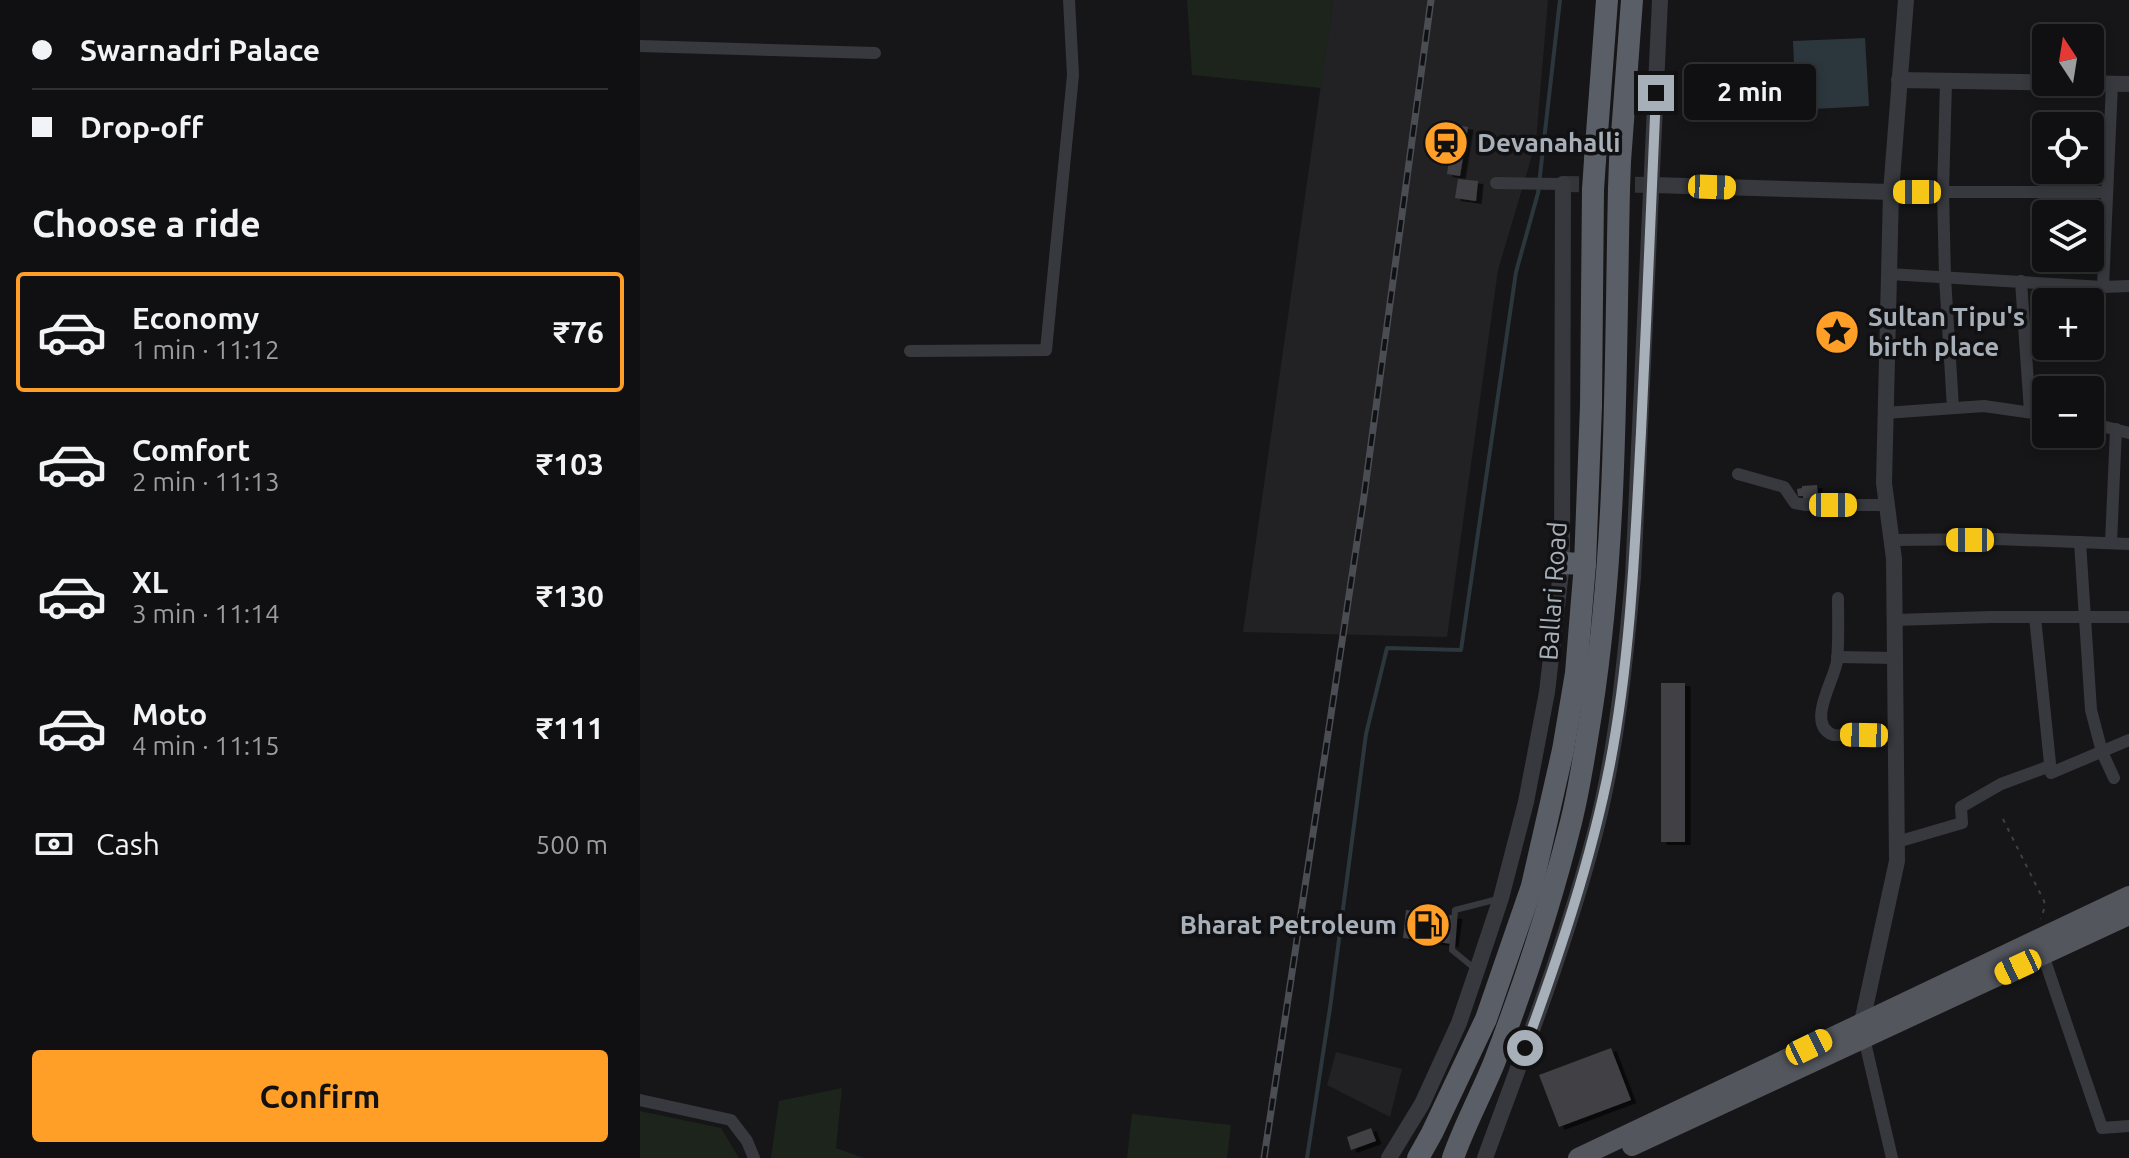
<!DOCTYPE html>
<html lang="en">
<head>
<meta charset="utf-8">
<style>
  :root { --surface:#101012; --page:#19191b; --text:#f1f3f6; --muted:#9c9d9f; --line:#303032; --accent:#ff9f27 }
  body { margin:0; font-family:Ubuntu,sans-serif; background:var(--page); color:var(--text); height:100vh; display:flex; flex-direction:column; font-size:30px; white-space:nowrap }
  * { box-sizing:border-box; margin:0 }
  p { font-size:26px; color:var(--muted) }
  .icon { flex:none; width:44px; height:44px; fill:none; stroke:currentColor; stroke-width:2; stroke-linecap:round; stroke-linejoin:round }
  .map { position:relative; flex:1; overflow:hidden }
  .drawer { display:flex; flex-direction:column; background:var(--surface); width:640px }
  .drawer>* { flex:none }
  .hud { display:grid; align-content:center; height:176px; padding:0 32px; background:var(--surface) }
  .needle { width:52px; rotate:348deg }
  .controls { position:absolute; left:1392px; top:24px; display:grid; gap:16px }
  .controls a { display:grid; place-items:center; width:72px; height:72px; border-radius:8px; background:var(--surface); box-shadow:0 4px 12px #0003,0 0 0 2px var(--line); font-size:40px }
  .end { position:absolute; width:36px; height:36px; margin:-18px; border:10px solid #a7afb9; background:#111; box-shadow:0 0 0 4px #111 }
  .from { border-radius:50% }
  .bubble { position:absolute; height:56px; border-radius:8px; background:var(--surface); box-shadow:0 4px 12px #0003,0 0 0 2px var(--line); font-size:26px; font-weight:700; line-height:56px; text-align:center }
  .car { position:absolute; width:24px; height:48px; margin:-24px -12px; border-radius:10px; box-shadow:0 0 6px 2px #0007; background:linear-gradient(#f5c518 24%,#345 0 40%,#f5c518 0 76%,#345 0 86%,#f5c518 0) }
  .hud b { display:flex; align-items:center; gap:28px; height:76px; font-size:30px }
  .hud b+b { border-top:2px solid var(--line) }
  .hud i { width:20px; height:20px; background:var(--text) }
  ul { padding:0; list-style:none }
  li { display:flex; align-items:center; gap:24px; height:120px; margin:0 16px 12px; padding:0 16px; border:4px solid transparent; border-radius:8px }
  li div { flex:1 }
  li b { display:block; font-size:30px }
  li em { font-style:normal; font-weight:700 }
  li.selected { border-color:var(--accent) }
  li>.icon { width:72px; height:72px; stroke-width:1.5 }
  h2 { padding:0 32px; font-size:36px; line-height:96px }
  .pay { display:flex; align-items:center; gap:20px; height:88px; padding:0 32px; font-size:30px }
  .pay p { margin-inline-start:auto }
  .button { display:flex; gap:16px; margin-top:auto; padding:16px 32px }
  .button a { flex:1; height:92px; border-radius:8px; background:var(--accent); color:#111; font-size:32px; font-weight:700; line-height:92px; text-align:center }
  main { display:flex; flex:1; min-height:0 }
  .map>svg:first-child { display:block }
  .built { fill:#222225 }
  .green { fill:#1c241c }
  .water { fill:#2b373d }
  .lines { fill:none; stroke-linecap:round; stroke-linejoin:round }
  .stream { stroke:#2b373d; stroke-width:4 }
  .building { fill:#404145; filter:url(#shadow) }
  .tertiary-tunnel { stroke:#333538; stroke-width:16; stroke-dasharray:16 8; stroke-linecap:butt }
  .path { stroke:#3d4045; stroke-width:2; stroke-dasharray:4 6; stroke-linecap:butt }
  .service { stroke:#37393e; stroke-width:6 }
  .minor { stroke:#37393e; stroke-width:12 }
  .tertiary { stroke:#37393e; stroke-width:16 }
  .primary { stroke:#53565d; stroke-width:20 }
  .trunk { stroke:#5a5e66; stroke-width:22 }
  .rail-casing { stroke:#4a4d53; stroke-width:7 }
  .rail { stroke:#111113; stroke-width:4; stroke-dasharray:12; stroke-linecap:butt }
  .trunk-bridge { stroke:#5a5e66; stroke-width:22 }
  .route { stroke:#a7afb9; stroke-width:10 }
  .labels { text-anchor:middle; stroke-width:7; stroke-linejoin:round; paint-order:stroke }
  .poi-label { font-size:26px; font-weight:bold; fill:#a7afb9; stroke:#111113; text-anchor:start }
  .street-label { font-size:26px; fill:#a7afb9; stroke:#111113 }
</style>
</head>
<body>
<main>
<section class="drawer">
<div class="hud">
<b><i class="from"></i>Swarnadri Palace</b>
<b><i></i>Drop-off</b>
</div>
<h2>Choose a ride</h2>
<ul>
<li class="selected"><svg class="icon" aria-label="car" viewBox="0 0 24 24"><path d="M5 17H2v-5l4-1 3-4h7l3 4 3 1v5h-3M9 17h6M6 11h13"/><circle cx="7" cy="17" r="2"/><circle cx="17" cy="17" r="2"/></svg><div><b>Economy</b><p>1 min · 11:12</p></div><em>₹76</em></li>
<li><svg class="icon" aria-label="car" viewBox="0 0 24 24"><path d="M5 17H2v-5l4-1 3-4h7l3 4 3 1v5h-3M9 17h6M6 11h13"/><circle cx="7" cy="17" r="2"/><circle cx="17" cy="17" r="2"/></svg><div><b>Comfort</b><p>2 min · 11:13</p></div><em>₹103</em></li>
<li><svg class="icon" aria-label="car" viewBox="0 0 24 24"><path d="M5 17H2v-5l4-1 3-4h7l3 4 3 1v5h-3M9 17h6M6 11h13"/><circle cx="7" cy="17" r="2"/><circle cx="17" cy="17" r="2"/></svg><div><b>XL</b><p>3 min · 11:14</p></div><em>₹130</em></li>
<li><svg class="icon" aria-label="car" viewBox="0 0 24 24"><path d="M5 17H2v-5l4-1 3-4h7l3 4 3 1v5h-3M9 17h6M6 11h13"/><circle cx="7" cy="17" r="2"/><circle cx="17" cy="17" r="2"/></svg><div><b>Moto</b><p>4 min · 11:15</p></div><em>₹111</em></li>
</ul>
<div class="pay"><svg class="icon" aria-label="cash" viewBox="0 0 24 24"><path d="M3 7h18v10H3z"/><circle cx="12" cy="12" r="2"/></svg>Cash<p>500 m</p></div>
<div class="button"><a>Confirm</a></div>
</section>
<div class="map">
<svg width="1489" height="1158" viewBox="0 0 1489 1158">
  <defs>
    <filter id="shadow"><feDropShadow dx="5.5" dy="3" stdDeviation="0" flood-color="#0009"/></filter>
  </defs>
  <rect width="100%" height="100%" fill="#161618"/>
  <!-- built -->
  <g class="built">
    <polygon points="693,0 908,0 896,142 858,270 807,637 603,632"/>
    <polygon points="696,1052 762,1069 750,1117 687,1085"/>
  </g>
  <!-- green -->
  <g class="green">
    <polygon points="547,0 693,0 681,88 552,75"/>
    <polygon points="202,1088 196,1148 224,1158 131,1158 139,1101"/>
    <polygon points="0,1111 81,1128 99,1158 0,1158"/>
    <polygon points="492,1114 591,1125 587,1158 487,1158"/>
  </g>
  <!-- water -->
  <polygon class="water" points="1225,38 1229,106 1156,110 1153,41"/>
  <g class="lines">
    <!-- stream -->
    <polyline class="stream" points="667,1158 690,1008 726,734 747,648 821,650 876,272 898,193 920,0"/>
  </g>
  <!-- building -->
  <g class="building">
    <polygon points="814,125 828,127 820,176 807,174"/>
    <polygon points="818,179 838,181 836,201 815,198"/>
    <polygon points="1177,485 1178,498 1163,499 1163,496 1158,496 1157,489 1162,488 1162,486"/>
    <rect x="1021" y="683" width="24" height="159"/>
    <polygon points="766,910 817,916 813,944 763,938"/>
    <polygon points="971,1048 991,1100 919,1127 899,1075"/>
    <polygon points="731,1128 736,1141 711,1150 707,1137"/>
  </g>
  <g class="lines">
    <!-- tertiary-tunnel -->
    <polyline class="tertiary-tunnel" points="923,184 1013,185"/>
    <!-- path -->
    <polyline class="path" points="1363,819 1404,901 1405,906 1401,919"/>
    <!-- service -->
    <polyline class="service" points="834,968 812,950 815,910 858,899"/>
    <!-- minor -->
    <g class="minor">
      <polyline points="0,46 235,53"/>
      <polyline points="1306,81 1303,192 1305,277 1313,408"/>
      <polyline points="856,183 923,184"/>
      <polyline points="1251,192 1467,192"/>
      <polyline points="1249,274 1463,287 1489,286"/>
      <polyline points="1381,281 1390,412"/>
      <polyline points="1463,287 1472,84"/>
      <polyline points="270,351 406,350 433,75 429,0"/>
      <polyline points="1245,413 1344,406 1406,415"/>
      <polyline points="1450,423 1489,433"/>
      <polyline points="1098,474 1144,487 1155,503 1166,505 1246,505"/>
      <polyline points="1251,540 1357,539 1489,544"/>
      <polyline points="1440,542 1451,710 1462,752 1474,778"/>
      <polyline points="1471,543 1476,429"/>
      <path d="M1198,598C1198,619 1199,640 1197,661C1195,679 1165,724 1193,735L1255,736"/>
      <polyline points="1395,617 1411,773 1489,740"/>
      <polyline points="1254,620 1351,617 1489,617"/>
      <polyline points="1197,657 1255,658"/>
      <polyline points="1257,842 1322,823 1321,807 1361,784 1410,766"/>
      <polyline points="1403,955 1462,1128 1489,1126"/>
      <polyline points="1224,1038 1252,1158"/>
      <polyline points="0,1100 91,1120 107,1141 114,1158"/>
    </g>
    <!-- tertiary -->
    <g class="tertiary">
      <polyline points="1259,80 1489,84"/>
      <polyline points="1013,185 1251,192"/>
      <polyline points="1223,1032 1222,1022 1257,861 1254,559 1244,483 1251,192 1266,0"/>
      <polyline points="749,1158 782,1104 819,1023 837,970 861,898 886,802 907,692 922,563 923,184"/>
      <path d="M845,1158C885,1049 927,941 956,829C977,747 985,662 993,577L1020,0"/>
    </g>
    <!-- primary -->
    <g class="primary">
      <polyline points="992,1146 1489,915"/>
      <polyline points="938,1158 1489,896"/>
    </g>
    <!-- trunk -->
    <g class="trunk">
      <polyline points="955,160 967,0"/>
      <polyline points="980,161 992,0"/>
      <polyline points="922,563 945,564"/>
      <polyline points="778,1158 792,1133 846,1019 892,886 923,750 936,673 945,564 951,406 953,190"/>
      <path d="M813,1158C824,1126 841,1095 854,1063C884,985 911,903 931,822C940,786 945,750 951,714C978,541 975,364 979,189"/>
    </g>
    <!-- rail casing -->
    <g class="rail-casing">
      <polyline id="rail" points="624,1158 724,496 791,0"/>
    </g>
    <!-- rail -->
    <use href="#rail" class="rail"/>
    <!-- trunk-bridge -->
    <g class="trunk-bridge">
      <polyline points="979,189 980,161"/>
      <polyline points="953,190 955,160"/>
    </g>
  </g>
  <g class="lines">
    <!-- route -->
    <path class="route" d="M885,1048C919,955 951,861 970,764C991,655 995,543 1001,432C1006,319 1012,206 1016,93"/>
  </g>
  <!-- icons -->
  <defs>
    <g id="station-disc" transform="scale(2.3)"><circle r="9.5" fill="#ff9f27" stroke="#111113"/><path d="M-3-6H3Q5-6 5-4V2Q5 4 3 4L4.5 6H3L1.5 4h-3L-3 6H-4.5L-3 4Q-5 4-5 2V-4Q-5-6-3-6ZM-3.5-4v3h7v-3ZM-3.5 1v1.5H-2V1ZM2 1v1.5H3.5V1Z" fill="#111"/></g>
    <g id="sight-disc" transform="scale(2.3)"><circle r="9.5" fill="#ff9f27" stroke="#111113"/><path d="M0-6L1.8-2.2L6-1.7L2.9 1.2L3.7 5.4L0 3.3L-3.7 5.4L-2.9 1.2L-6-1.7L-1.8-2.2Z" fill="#111"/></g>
    <g id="fuel-disc" transform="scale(2.3)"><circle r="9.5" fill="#ff9f27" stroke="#111113"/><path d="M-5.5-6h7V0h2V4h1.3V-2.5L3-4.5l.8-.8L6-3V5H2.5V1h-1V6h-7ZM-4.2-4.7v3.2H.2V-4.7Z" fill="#111"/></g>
  </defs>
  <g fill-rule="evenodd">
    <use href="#station-disc" x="806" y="143"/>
    <use href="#sight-disc" x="1197" y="332"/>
    <use href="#fuel-disc" x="788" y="925"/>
  </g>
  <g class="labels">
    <!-- poi labels -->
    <g class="poi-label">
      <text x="837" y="152">Devanahalli</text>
      <text x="1228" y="326">Sultan Tipu's<tspan x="1228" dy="30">birth place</tspan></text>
      <text x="757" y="934" text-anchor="end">Bharat Petroleum</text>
    </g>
    <!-- street labels -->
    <g class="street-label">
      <text transform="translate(913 591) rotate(-86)" y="9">Ballari Road</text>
    </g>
  </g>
</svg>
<div class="controls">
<a><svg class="needle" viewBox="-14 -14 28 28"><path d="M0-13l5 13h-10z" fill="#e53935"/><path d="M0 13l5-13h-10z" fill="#9c9d9f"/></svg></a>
<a><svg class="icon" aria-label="locate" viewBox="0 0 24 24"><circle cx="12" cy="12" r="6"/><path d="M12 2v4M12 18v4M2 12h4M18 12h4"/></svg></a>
<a><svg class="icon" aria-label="layers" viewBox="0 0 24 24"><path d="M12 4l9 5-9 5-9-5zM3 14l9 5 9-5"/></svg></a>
<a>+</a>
<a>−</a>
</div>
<i class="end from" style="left:885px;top:1048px"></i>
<i class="end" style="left:1016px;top:93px"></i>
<div class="bubble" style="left:1044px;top:64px;width:132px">2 min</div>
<i class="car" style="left:1072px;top:187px;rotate:92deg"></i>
<i class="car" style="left:1277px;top:192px;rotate:270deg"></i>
<i class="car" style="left:1193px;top:505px;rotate:90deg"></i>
<i class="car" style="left:1330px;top:540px;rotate:270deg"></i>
<i class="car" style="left:1224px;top:735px;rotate:271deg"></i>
<i class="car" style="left:1378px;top:967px;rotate:245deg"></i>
<i class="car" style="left:1169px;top:1047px;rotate:64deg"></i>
</div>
</main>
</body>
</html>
